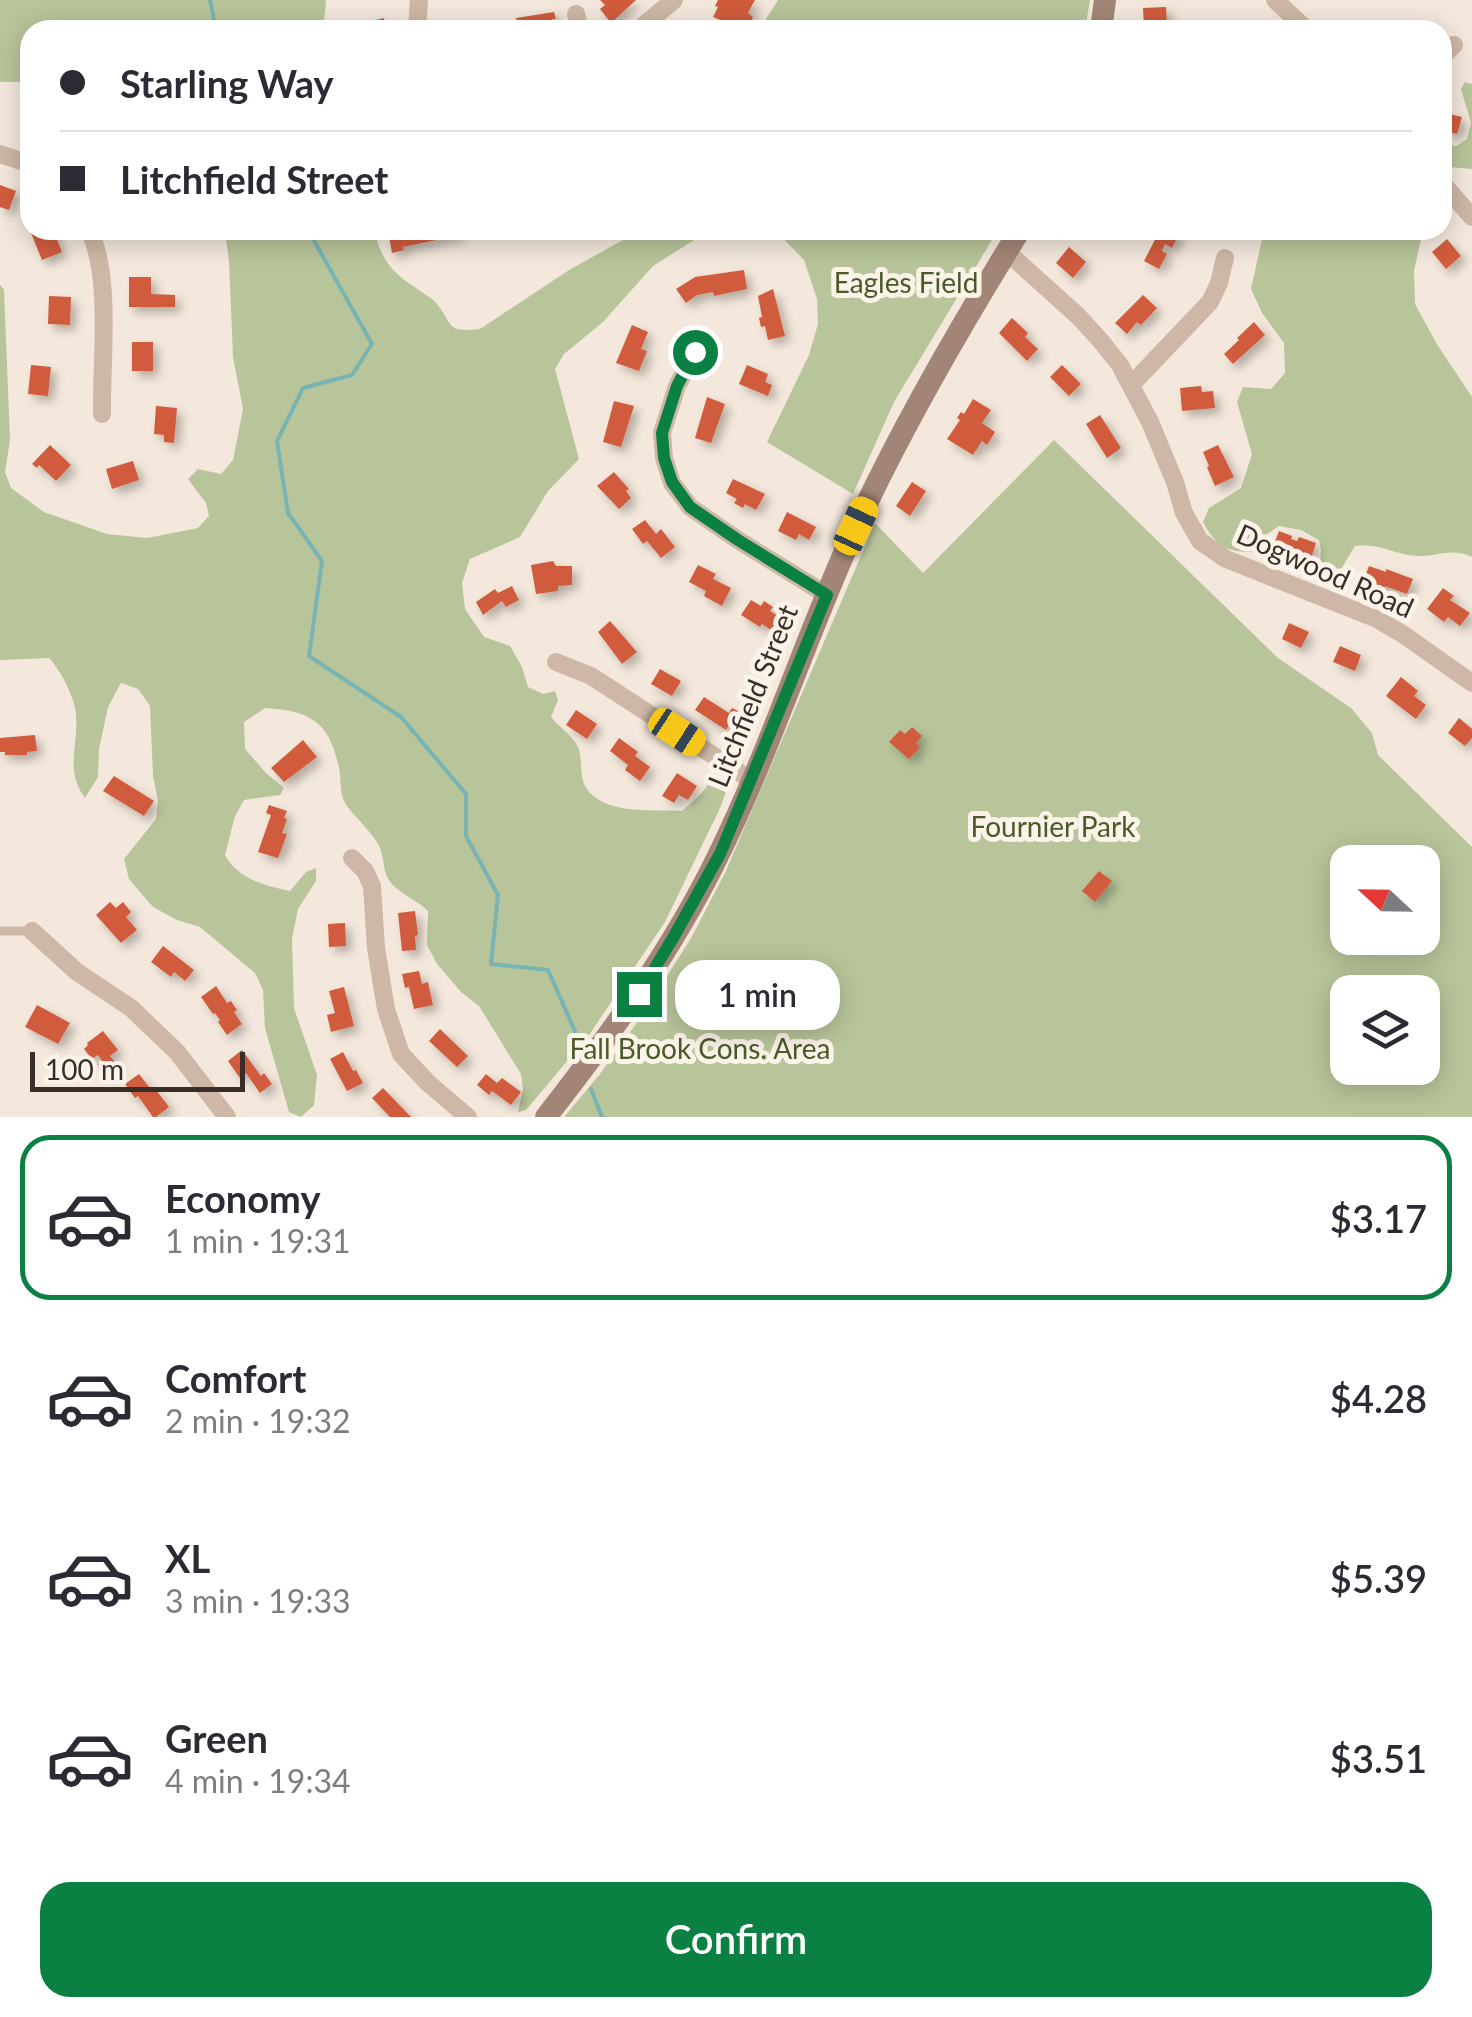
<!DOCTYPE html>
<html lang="en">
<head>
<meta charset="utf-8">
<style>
  :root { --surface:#fff; --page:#f7f7f7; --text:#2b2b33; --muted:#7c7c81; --line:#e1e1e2; --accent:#0b8043 }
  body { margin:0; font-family:Lato,sans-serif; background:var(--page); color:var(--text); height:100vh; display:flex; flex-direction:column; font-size:38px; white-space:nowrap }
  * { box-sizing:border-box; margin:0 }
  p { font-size:32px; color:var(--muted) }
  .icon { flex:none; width:55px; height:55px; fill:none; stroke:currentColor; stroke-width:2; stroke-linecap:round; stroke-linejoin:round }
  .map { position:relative; height:1117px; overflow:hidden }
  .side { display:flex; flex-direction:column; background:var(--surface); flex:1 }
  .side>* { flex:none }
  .hud { position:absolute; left:20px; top:20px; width:1432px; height:220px; border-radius:30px; box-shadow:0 5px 25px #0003; display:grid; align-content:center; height:220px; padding:0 40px; background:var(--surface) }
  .needle { width:65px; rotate:292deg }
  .controls { position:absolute; left:1330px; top:845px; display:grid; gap:20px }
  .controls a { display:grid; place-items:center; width:110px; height:110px; border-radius:20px; background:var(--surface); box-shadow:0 5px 25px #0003; font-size:50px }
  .scale { position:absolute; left:30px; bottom:25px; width:215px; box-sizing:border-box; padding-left:10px; border:5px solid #392d28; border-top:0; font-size:28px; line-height:35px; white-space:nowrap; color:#392d28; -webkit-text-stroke:8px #fbf2e9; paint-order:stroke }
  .end { position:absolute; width:45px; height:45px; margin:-22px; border:12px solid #0b8043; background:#fff; box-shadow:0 0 0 5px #fff }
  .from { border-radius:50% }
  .bubble { position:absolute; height:70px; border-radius:30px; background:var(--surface); box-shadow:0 5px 25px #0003; font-size:32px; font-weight:600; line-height:70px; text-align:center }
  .car { position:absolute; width:30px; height:60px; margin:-30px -15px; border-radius:12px; box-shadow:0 0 8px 2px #0007; background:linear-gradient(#f5c518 24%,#345 0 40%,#f5c518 0 76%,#345 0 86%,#f5c518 0) }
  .hud b { display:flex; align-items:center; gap:35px; height:95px; font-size:38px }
  .hud b+b { border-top:2px solid var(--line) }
  .hud i { width:25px; height:25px; background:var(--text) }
  ul { padding:18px 0 0; list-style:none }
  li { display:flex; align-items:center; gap:30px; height:165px; margin:0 20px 15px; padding:0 20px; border:5px solid transparent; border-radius:30px }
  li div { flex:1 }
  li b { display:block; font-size:38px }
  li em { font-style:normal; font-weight:600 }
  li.active { border-color:var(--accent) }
  li>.icon { width:90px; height:90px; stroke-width:1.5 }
  .action { display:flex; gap:20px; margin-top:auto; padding:20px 40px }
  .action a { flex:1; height:115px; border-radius:30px; background:var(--accent); color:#fff; font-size:40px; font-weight:600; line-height:115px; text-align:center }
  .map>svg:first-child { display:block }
  .green { fill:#b8c59a; fill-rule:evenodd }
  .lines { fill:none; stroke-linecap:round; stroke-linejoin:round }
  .stream { stroke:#78b4b4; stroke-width:4 }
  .building { fill:#d05c3d; filter:url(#shadow) }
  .service { stroke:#ceb7a6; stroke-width:9 }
  .minor { stroke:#ceb7a6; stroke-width:18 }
  .secondary { stroke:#a28577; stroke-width:22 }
  .route { stroke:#0b8043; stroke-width:12 }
  .labels { text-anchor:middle; stroke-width:10; stroke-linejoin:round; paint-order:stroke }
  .park-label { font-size:28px; fill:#4a5a29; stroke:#fbf2e9 }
  .street-label { font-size:28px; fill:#392d28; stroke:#fbf2e9 }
</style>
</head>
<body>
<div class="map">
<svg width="1472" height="1117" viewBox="0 0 1472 1117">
  <defs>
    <filter id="shadow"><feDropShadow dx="5.5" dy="5.5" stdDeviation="5" flood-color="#0004"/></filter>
  </defs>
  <rect width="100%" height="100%" fill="#f4e8dc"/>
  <!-- green -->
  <g class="green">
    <polygon points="0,0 325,0 326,1 323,30 30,30 30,82 0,82"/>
    <polygon points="778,0 1090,0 1085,30 759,30"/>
    <polygon points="1465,82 1472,84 1472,169 1448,167 1443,162 1443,144 1456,146 1467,139 1471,123 1461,89"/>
    <path d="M225,230H374C382,260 390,271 416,288C422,293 431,297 436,303C454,324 444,333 480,329L569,270L641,230H710L653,266L603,322L564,354L555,369L579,459L548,491L520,537L470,559L462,583L465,609L484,637L510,646L522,667L528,687L543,694L555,691L558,700L551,717C558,726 573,736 578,747C583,758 579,774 585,786C602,816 653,809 682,811L701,794L714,776L721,778L727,788L721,806L665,922L589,1035L526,1110L518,1112L523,1089L521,1074L479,1006L461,992L437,964L427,945L428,911C418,901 399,893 392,884C382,873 385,861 380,848C373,831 348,812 343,799C340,790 341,777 339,768C329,721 311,711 265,708L244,722L245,749L266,773L284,788L280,795L244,800L235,816L225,855C238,879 265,886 290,891L306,872L316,868V881L298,909L292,939L294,1008L317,1075L314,1105L301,1117L289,1112L265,1028L263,990L255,973L200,927L177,920L153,907L129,879L124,859L156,819L158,801L153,776L150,706L138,689L121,683L108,707L99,749L98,777L85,798C64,770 79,744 76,714C75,698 60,669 49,658L0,660V285L4,290L10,440L5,472L11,488L44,512L107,534L147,538L198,528L209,516L206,503L188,479L198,469L221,474L233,460L243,409L233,357L229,262Z"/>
    <polygon points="775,230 998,230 894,402 853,494 767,442 809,355 818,324 817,299 804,260"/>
    <path d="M1264,230H1423L1414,271L1415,304L1438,346L1472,397V557C1452,547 1437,557 1417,556C1392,554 1381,543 1355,546L1335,579L1324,583L1319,574L1321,550L1319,540L1301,530L1279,526L1267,534L1257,552C1229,553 1216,547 1203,522L1209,508L1241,488L1252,454L1237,402L1243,387L1271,389L1285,373L1284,343L1262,313L1251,289Z"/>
    <path d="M1054,440L1278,658L1351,708L1372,733L1378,755L1472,847V1117H564L600,1074L643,1014L691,938L725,873L875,523L923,573ZM1348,862H1422V938H1348ZM1348,992H1422V1068H1348Z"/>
  </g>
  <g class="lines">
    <!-- stream -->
    <g class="stream">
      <polyline points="210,0 216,30"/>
      <polyline points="308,230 372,344 352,375 303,388 277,441 288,513 322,561 309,656 401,717 466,794 466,836 498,895 491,964 548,970 577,1036"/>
      <polyline points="591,1089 602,1117"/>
    </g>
  </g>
  <!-- building -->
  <g class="building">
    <polygon points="600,0 636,0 611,23 600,9 605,5"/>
    <polygon points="718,0 755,0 748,13 753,17 746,30 713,17 718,7 715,6"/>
    <polygon points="1166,7 1167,26 1144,28 1143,8"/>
    <polygon points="554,12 556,19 552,19 554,30 518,29 516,18"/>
    <polygon points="384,18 386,29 383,30 346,30 346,27"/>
    <polygon points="1445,113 1462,117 1457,134 1442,131"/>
    <polygon points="0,185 16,191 9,210 0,207"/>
    <polygon points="38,230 53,230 62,252 42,260 31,233"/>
    <polygon points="388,230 460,230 461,235 403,247 404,250 392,253"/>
    <polygon points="1160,230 1181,230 1172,248 1165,244 1162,251 1167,254 1159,269 1144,261"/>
    <polygon points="1447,239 1461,256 1446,269 1432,252"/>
    <polygon points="1069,247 1086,262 1073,278 1056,263"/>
    <polygon points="744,270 747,289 714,296 713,292 697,295 686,303 676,289 695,277"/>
    <polygon points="129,277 151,277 151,294 175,295 175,307 129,307"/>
    <polygon points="773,289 785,336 768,340 765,326 761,327 759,318 762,317 758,296"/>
    <polygon points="1143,295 1157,308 1141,325 1137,322 1127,334 1115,323"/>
    <polygon points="49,296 71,297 70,325 48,324"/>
    <polygon points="1012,318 1028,333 1025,337 1038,349 1027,361 999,333"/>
    <polygon points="1254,322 1265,335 1233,364 1224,354 1239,340 1237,338"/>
    <polygon points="632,325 648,332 641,349 647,351 639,371 616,363"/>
    <rect x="132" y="342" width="21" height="29"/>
    <polygon points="31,365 51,367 48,396 28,394"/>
    <polygon points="747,365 768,374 765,382 772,385 768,396 739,384"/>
    <polygon points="1062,365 1081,384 1069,396 1050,377"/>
    <polygon points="1201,386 1202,392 1213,391 1215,408 1182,411 1180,388"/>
    <polygon points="707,397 725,404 711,443 695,438"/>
    <polygon points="973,399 991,410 982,423 995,432 987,445 982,441 973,455 947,439 960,420 957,418 961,412 964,414"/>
    <polygon points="614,401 634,406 621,447 603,442"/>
    <polygon points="156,406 177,408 174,443 164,442 164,435 154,434"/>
    <polygon points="1100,415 1121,448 1107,458 1086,424"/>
    <polygon points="50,445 71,465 56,481 39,465 37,468 32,464"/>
    <polygon points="1218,445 1234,477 1215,486 1207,467 1209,466 1203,452"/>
    <polygon points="133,461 139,480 112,489 106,469"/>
    <polygon points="614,472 629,489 626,491 631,498 619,509 597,486"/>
    <polygon points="733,479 765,494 756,510 745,504 743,508 734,503 737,499 726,493"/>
    <polygon points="912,482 926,491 910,516 896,506"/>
    <polygon points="787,512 816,527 809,540 799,534 796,540 778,531"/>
    <polygon points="645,520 656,534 661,529 675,547 661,558 647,541 643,544 632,529"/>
    <polygon points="1279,531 1292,536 1291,539 1297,541 1299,537 1316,543 1310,562 1292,555 1295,549 1289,546 1286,552 1273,547"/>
    <polygon points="553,561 556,566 572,566 572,585 558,586 558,591 536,594 531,565"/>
    <polygon points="698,565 716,574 713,579 731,588 722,606 704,596 706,591 689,582"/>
    <polygon points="1369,566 1386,572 1386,569 1413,579 1407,594 1385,586 1383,591 1362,584"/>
    <polygon points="512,586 519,600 506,607 502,601 483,615 476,602 495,589 498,593"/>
    <polygon points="1443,588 1454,596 1450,600 1470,613 1460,626 1448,617 1444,622 1427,609"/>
    <polygon points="751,600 761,606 764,601 773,607 770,611 783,619 774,632 762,624 760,627 741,615"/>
    <polygon points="610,621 637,652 622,664 598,632"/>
    <polygon points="1289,623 1309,632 1301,648 1282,639"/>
    <polygon points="1340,646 1361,655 1355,671 1333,662"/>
    <polygon points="660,669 681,681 672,696 651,684"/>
    <polygon points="1401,677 1418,691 1414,696 1426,705 1416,719 1386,696"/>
    <polygon points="704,697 729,713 732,708 738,711 726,730 695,710"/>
    <polygon points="576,710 597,724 587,739 566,725"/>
    <polygon points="1459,718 1472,729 1472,738 1465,746 1448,733"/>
    <polygon points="912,727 922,736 916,743 920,747 909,759 889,742 900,730 905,734"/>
    <polygon points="35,735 37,751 27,752 27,755 5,755 5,752 0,752 0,738"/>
    <polygon points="619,738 638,752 635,756 650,767 640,781 625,770 628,765 610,751"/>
    <polygon points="303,740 317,757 284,782 271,768"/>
    <polygon points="677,773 697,786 688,800 679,795 674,803 662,796"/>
    <polygon points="114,776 154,801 144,816 103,791"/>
    <polygon points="269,805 287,811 284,818 287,819 282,833 287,834 278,858 258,852 271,815 266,813"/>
    <polygon points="1099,871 1112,881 1095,902 1082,891"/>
    <polygon points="110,902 116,908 123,902 131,912 126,917 137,930 121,943 96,915"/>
    <polygon points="415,911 418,935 415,936 416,950 402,951 398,913"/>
    <polygon points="345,923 346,946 329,947 328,924"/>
    <polygon points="163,946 194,970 185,981 174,972 171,977 151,962"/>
    <polygon points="419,971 422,984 428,982 433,1005 414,1009 409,987 405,988 402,974"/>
    <polygon points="216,986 227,1003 231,1001 237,1010 234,1012 242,1024 227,1035 218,1022 220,1020 215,1013 213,1014 201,997"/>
    <polygon points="344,987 354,1026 331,1032 327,1015 335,1013 329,991"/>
    <polygon points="37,1005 70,1023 58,1044 25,1027"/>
    <polygon points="440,1029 468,1056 457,1067 429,1041"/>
    <polygon points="103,1031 118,1050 110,1056 119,1067 108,1076 98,1064 102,1061 98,1055 92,1059 84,1049 88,1045 87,1043"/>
    <polygon points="242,1050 261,1076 264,1073 272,1084 260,1093 246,1073 240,1078 228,1061"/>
    <polygon points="343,1052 353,1071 356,1070 363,1083 347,1091 330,1059"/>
    <polygon points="139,1074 153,1092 156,1090 169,1107 156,1117 153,1117 138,1096 135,1098 125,1084"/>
    <polygon points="486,1074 497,1083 502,1078 521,1092 511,1105 492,1091 489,1095 477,1085"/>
    <polygon points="383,1088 411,1117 390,1117 372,1098"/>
  </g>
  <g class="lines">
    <!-- service -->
    <polyline class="service" points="0,931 32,931"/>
    <!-- minor -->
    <g class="minor">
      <polyline points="1275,0 1307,30"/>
      <polyline points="576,14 580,30"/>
      <polyline points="417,30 419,0"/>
      <polyline points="638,30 674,0"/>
      <polyline points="1442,56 1454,45"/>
      <polyline points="0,154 30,164"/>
      <polyline points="1442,183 1472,217"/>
      <path d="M89,230C112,276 101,362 102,414"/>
      <polyline points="1006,251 1078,316 1100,340 1120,365 1150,422 1175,482 1184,513 1200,541 1226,559 1377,619 1404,635 1472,683"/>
      <polyline points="695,352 677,386 662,433 664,458 672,483 690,507 738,540 827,595"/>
      <polyline points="1131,385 1210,302 1219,283 1225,258"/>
      <polyline points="556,662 591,676 751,780"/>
      <polyline points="352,858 365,871 372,886 376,948 386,1009 401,1054 428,1083 468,1117"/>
      <polyline points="32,931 77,972 131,1008 177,1052 227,1117"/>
    </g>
    <!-- secondary -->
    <g class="secondary">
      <polyline points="1101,30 1105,0"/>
      <path d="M546,1117C610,1035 671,952 717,858C771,749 807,632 858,522C905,421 961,325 1020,230"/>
    </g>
  </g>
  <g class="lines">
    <!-- route -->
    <polyline class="route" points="639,994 673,938 720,854 827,595 738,540 690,507 672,482 664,458 662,433 677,386 695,352"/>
  </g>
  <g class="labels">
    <!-- park labels -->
    <g class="park-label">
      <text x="906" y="293">Eagles Field</text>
      <text x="1053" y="837">Fournier Park</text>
      <text x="700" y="1059">Fall Brook Cons. Area</text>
    </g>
    <!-- street labels -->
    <g class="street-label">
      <text transform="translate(1325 571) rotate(24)" y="10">Dogwood Road</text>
      <text transform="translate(753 696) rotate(-68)" y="10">Litchfield Street</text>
    </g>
  </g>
</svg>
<div class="controls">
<a><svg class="needle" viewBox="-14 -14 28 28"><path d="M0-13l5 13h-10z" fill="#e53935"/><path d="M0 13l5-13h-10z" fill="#7c7c81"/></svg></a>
<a><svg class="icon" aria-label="layers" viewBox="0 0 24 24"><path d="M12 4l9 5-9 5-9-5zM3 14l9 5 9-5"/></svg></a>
</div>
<div class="scale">100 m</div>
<i class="end from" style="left:695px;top:352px"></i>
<i class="end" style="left:639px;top:994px"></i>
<div class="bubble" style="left:675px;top:960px;width:165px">1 min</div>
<i class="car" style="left:856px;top:526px;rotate:25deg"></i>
<i class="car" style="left:677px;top:732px;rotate:123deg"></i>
<div class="hud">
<b><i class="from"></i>Starling Way</b>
<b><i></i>Litchfield Street</b>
</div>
</div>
<section class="side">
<ul>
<li class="active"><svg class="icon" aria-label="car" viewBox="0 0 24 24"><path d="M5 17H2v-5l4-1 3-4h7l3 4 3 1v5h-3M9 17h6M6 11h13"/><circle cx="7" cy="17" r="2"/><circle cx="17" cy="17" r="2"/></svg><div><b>Economy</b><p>1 min · 19:31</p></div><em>$3.17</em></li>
<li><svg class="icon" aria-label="car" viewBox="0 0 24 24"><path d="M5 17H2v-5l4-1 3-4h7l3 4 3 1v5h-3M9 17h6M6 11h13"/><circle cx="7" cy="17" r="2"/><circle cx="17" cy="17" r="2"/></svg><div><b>Comfort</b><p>2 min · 19:32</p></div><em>$4.28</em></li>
<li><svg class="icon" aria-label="car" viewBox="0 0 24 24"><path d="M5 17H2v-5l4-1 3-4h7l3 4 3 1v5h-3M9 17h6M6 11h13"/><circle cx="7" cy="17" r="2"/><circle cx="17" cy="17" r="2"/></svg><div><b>XL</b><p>3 min · 19:33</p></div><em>$5.39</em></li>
<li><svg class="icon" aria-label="car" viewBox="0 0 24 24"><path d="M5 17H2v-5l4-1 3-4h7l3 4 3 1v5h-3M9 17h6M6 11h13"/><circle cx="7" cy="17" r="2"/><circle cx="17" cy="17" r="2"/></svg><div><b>Green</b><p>4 min · 19:34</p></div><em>$3.51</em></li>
</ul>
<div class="action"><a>Confirm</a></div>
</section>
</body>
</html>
